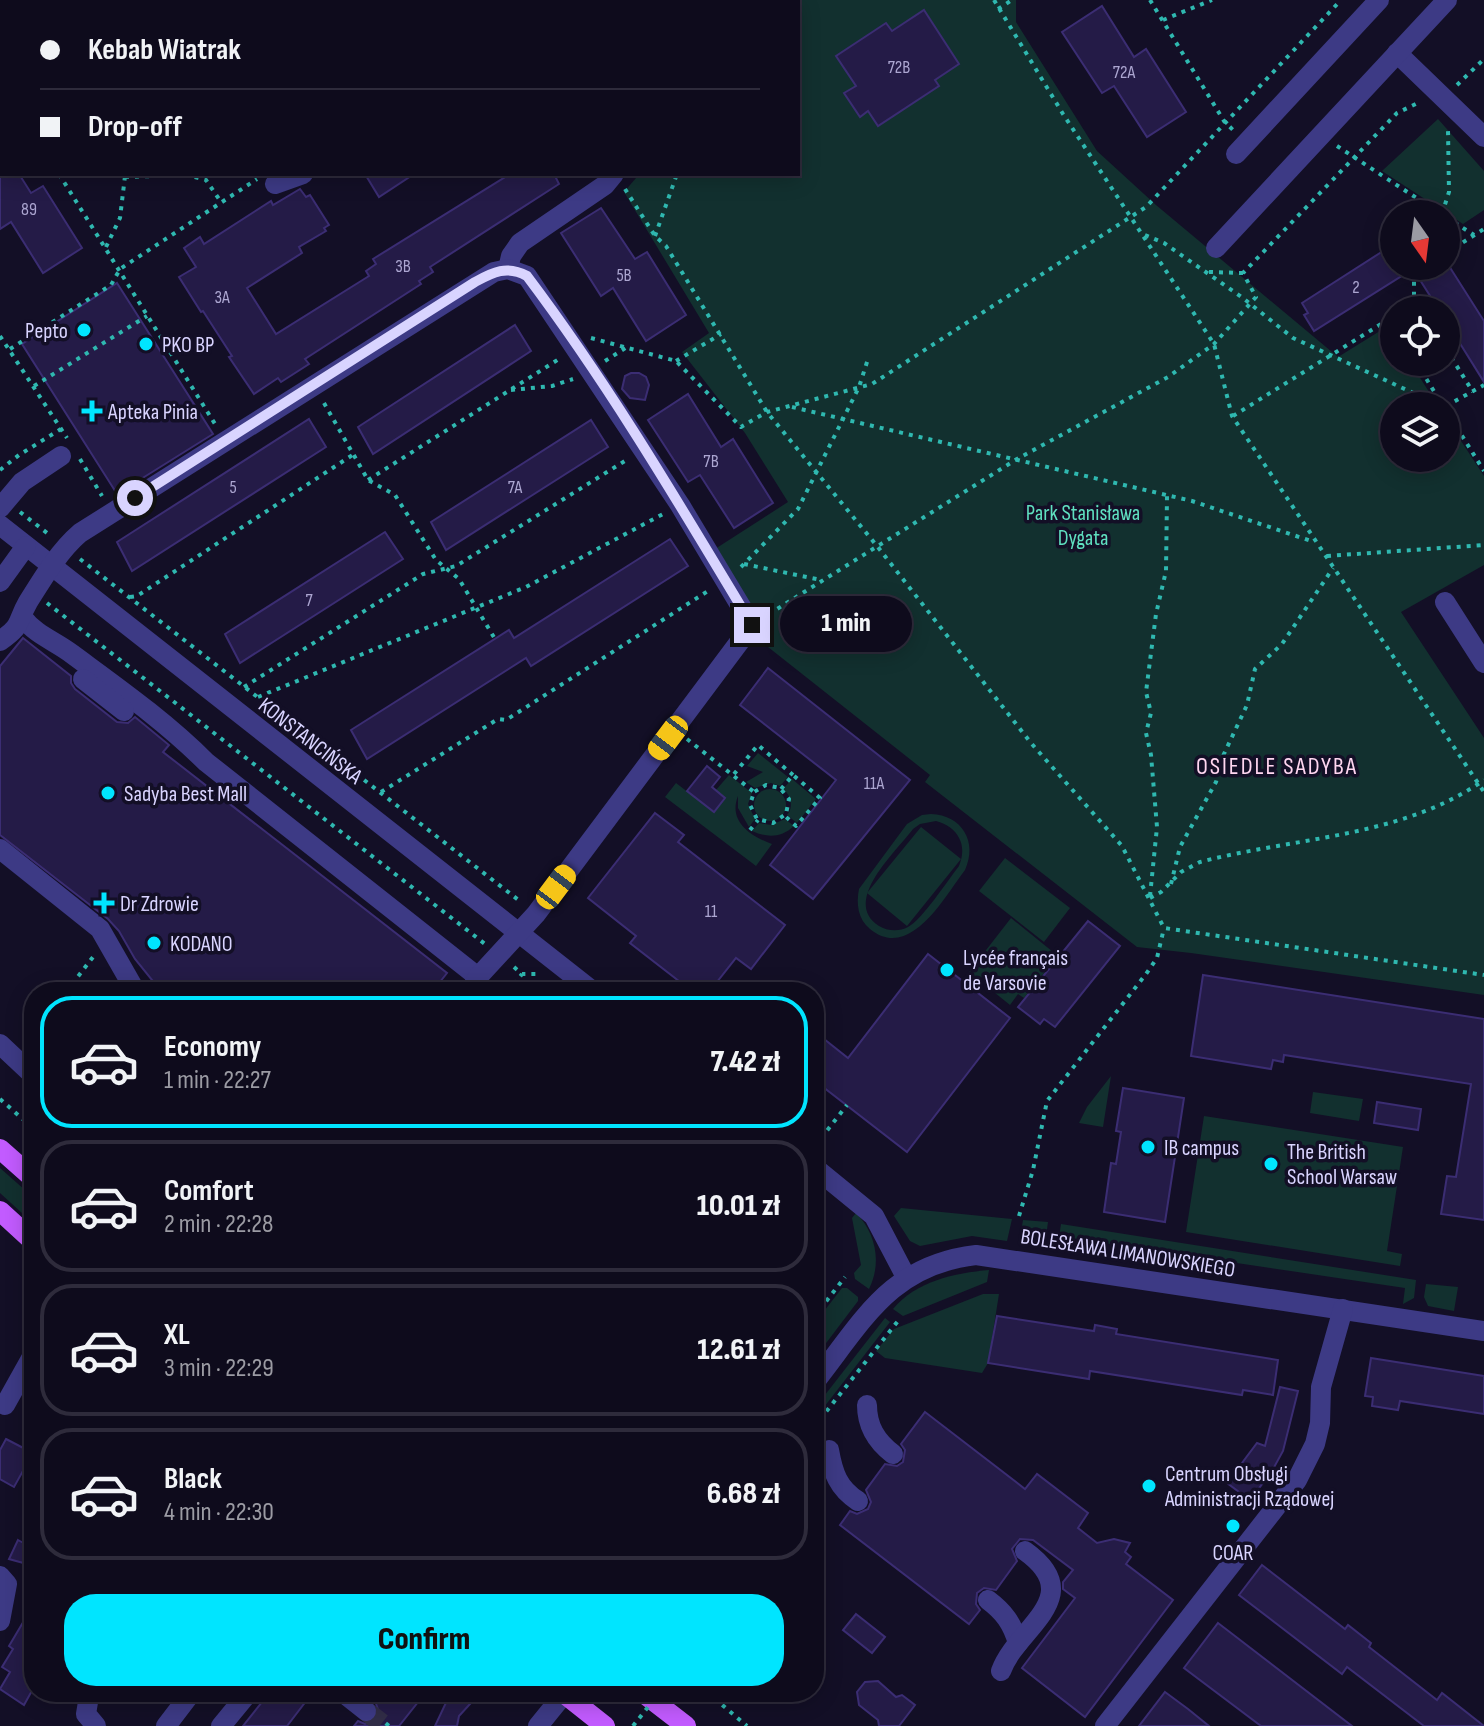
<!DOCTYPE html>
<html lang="en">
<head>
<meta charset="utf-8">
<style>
  :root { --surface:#0e0b1c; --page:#171425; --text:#f1f3f6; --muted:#9b9ba3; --line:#2e2b3b; --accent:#00e5ff }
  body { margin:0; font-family:"Sofia Sans Condensed",sans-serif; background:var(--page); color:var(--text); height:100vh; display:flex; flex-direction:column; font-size:30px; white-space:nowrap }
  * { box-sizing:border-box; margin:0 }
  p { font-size:26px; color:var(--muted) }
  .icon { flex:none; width:44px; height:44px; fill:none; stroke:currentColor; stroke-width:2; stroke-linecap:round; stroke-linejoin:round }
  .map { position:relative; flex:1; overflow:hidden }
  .details { position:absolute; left:24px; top:982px; width:800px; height:720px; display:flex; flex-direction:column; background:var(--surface); border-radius:32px; box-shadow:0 4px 20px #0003,0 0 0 2px var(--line) }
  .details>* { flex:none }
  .banner { position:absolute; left:0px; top:0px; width:800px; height:176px; box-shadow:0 4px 20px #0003,0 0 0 2px var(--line); display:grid; align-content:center; height:176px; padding:0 40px; background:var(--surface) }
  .needle { width:52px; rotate:166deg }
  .controls { position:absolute; left:1380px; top:200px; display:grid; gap:16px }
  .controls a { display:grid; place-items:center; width:80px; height:80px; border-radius:50%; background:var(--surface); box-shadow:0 4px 20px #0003,0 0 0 2px var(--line); font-size:40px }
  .end { position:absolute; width:36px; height:36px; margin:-18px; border:10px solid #d9d4ff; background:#111; box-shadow:0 0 0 4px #111 }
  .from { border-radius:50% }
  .bubble { position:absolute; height:56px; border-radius:28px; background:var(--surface); box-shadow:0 4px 20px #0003,0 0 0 2px var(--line); font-size:26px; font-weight:800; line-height:56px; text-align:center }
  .car { position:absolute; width:24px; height:48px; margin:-24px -12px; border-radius:10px; box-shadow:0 0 6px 2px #0007; background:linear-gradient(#f5c518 24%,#345 0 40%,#f5c518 0 76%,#345 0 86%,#f5c518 0) }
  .banner b { display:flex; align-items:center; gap:28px; height:76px; font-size:30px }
  .banner b+b { border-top:2px solid var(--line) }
  .banner i { width:20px; height:20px; background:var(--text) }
  ul { padding:14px 0 0; list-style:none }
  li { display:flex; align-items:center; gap:24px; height:132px; margin:0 16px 12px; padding:0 24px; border:4px solid var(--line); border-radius:32px }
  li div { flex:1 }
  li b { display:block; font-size:30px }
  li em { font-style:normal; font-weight:800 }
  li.active { border-color:var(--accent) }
  li>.icon { width:72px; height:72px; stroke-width:1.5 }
  .cta { display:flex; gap:16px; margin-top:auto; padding:16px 40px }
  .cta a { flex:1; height:92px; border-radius:32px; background:var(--accent); color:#111; font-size:32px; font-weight:800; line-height:92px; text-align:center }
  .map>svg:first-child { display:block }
  .green { fill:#12302f; fill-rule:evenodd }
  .building { fill:#241b47; stroke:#3b2d73; stroke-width:2 }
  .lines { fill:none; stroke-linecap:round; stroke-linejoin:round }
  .minor-tunnel { stroke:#312d47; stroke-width:20; stroke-dasharray:20 10; stroke-linecap:butt }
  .path { stroke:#2fb8b0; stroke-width:4; stroke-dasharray:4 6; stroke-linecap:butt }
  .minor { stroke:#3d3a85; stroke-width:20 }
  .major { stroke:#c25bff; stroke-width:20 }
  .path-bridge { stroke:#2fb8b0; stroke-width:4; stroke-dasharray:4 6; stroke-linecap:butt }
  .route { stroke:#d9d4ff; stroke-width:10 }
  .poi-dot { fill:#00e5ff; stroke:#130f26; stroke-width:3 }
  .labels { text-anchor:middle; stroke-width:7; stroke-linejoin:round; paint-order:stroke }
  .number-label { font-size:18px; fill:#aca6d1 }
  .poi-label { font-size:22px; fill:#d9d4ff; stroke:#130f26; text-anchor:start }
  .park-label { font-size:22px; fill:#5fe0c0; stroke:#130f26 }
  .street-label { font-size:22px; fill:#d9d4ff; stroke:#130f26 }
  .neighbourhood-label { font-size:24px; letter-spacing:2px; fill:#ffd6f0; stroke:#130f26 }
</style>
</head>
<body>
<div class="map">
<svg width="1484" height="1726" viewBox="0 0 1484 1726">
  <rect width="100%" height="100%" fill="#130f26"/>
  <!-- green -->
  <g class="green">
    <polygon points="569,0 1016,0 1016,22 1097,151 1156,205 1338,357 1388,326 1394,336 1394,362 1410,362 1438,406 1394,406 1394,458 1446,458 1446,418 1484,476 1484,565 1401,612 1484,738 1484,995 1191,953 1137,947 925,782 930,775 759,640 763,631 715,549 788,502 745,433 682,352 709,333 624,192 636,178 634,174 798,174 798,2 566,2"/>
    <polygon points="1438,119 1484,171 1484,210 1463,224 1382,171"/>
    <polygon points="758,753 788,777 780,786 771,783 755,788 746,782 763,772 747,766"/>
    <path d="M729,775L752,793L748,804L755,819L749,827L738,808V796C728,821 750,836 772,844L756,866L665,797L676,783L714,812L725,798L716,790Z"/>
    <path d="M792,779L816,799L797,823L787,815C794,808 791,795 783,789Z"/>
    <circle cx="770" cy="805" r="16"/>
    <path d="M931,814C962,815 978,842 965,870C945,896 910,962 870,929C858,919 856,904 859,889L907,824L922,815ZM936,821C958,827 968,845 959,866C948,880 922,920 908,927C899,932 887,931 879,926C841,901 896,852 913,829L920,824Z"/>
    <path d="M785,819L794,826C781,838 767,838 752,831L759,823L771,825Z"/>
    <polygon points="921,827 961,859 907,926 867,893"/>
    <polygon points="1005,858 1070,908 1044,942 979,891"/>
    <polygon points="1011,918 1058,956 1024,998 1018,994 1010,1005 969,972"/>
    <polygon points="1111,1076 1103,1127 1079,1123 1087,1107"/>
    <polygon points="1313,1092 1363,1099 1359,1121 1310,1113"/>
    <polygon points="1204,1116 1403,1147 1387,1251 1402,1254 1400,1266 1186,1232"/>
    <polygon points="0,1168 34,1198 34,1224 0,1193"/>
    <polygon points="901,1208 1012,1219 1007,1241 972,1236 920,1246 910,1241 894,1216"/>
    <path d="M856,1213C876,1233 882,1263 869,1289L855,1279L854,1273L861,1265L852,1218Z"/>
    <polygon points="1023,1220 1048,1222 1045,1244 1041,1247 1019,1244"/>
    <polygon points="1061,1224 1416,1280 1414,1298 1403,1304 1405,1288 1069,1238 1067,1251 1059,1250 1058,1244"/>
    <path d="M989,1270L987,1282L903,1316L893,1309C916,1281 955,1273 989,1270Z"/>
    <polygon points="1426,1284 1458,1287 1454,1311 1428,1306 1424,1297"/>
    <polygon points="842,1288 847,1288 858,1297 858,1301 814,1359 814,1324"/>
    <polygon points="983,1294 999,1294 988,1363 982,1373 885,1358 876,1351 894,1329"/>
    <polygon points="885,1318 890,1322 814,1420 814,1409"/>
  </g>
  <!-- building -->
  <g class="building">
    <polygon points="1102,6 1134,57 1146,49 1186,112 1147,137 1114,86 1102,93 1062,32"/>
    <polygon points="924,10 959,64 935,80 939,86 878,126 868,111 860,117 844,93 856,86 836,56 886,23 892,31"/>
    <polygon points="0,174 19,174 31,193 43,186 82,248 43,273 11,222 0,229"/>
    <polygon points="365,174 414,174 379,197"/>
    <polygon points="510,174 554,174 559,184 430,267 433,272 419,281 421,284 305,359 309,364 281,382 278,378 254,394 229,357 232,356 203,311 201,312 179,277 196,267 184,248 200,237 204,244 271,201 273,205 300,189 306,197 310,195 329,225 324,228 326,231 299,247 302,253 247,288 276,334 369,276 366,271 376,264 373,259"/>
    <polygon points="601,208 635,259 647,252 686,315 646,341 613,288 601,296 561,233"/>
    <polygon points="1394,244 1394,266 1449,266 1484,321 1484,382 1446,321 1446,310 1439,310 1413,269 1314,331 1304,315 1308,313 1302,303"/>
    <polygon points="117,283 213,434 117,494 22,344"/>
    <polygon points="515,325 531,351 373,454 358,427"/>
    <polygon points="631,373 639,373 646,377 649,385 645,400 630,398 622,389 625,376"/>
    <polygon points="688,394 721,447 733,439 773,503 734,528 700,475 688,482 648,420"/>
    <polygon points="309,419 326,447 132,571 117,542"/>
    <polygon points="591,420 608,447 446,550 431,522"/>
    <polygon points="385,532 403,559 240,663 225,634"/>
    <polygon points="670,539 688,566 531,666 526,658 367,759 351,730 509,630 514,638"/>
    <polygon points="23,638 71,676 71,683 75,689 117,722 128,723 135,717 169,745 163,752 447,973 432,992 165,992 156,985 135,959 119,931 108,919 0,835 0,666"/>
    <polygon points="768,668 910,780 813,899 770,865 836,780 740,705"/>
    <polygon points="707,766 720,777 712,787 725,798 714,812 687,791"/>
    <polygon points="655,813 684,835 678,842 785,925 751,969 736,958 709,992 693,992 630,943 636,936 588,898"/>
    <polygon points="1088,921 1120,946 1055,1027 1044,1019 1040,1024 1018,1007"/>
    <polygon points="928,954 1010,1018 907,1152 814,1080 814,1031 848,1058"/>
    <polygon points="1203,975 1484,1019 1484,1220 1441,1214 1447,1176 1456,1177 1471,1084 1284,1055 1283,1062 1273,1060 1271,1069 1191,1056"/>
    <polygon points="1123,1088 1184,1098 1165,1222 1104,1212 1111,1163 1116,1164 1121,1132 1116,1131"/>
    <polygon points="1377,1102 1421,1109 1418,1130 1374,1123"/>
    <polygon points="997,1316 1094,1331 1095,1325 1117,1329 1116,1334 1278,1360 1273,1395 1243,1390 1242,1395 1090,1371 1089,1379 988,1363"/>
    <polygon points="1371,1358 1484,1376 1484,1414 1400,1401 1398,1410 1372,1406 1373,1397 1365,1396"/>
    <polygon points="1280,1387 1298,1391 1283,1451 1272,1471 1250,1500 1227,1483 1257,1443 1265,1446"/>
    <polygon points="925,1412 1025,1489 1037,1474 1088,1513 1078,1528 1097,1543 1114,1539 1130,1543 1125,1552 1131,1557 1126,1564 1173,1600 1085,1717 1022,1668 1075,1598 1063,1589 1063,1582 1073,1570 1033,1540 1020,1539 1012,1549 1017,1561 996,1590 984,1588 977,1593 976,1604 980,1610 969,1624 840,1525 850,1511 857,1514 868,1509 871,1502 866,1490 885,1464 897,1466 903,1462 905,1450 901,1444"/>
    <polygon points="6,1439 33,1453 14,1487 0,1479 0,1450"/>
    <polygon points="18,1540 34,1549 34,1566 9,1559"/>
    <polygon points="1262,1565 1345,1629 1348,1625 1371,1643 1369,1647 1437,1700 1442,1693 1484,1726 1424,1726 1347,1667 1342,1674 1239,1595"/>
    <polygon points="34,1604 34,1687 24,1705 0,1689 10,1672 2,1667 13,1649 9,1646"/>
    <polygon points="856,1614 885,1637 872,1653 843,1630"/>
    <polygon points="1218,1623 1352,1726 1261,1726 1184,1668"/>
    <polygon points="878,1681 896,1697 902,1695 915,1705 899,1726 879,1726 878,1720 859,1705 857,1692 865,1682"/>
    <polygon points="270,1692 313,1692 287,1726 243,1726"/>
    <polygon points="382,1692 426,1692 399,1726 354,1726 358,1721 365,1724 376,1720 379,1712 375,1701"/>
    <polygon points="451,1692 481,1692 459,1716 457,1726 435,1726"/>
    <polygon points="1165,1692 1188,1709 1209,1726 1139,1726"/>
  </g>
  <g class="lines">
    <!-- minor-tunnel -->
    <polyline class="minor-tunnel" points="366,1711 385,1726"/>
    <!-- path -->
    <g class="path">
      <polyline points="568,0 568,2"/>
      <polyline points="629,0 630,2"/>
      <polyline points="680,0 681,2"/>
      <polyline points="705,0 705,2"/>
      <polyline points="994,0 1063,114 1214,344 1232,416 1484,792"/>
      <polyline points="1150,0 1224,121 1233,130"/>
      <polyline points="230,2 231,0"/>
      <polyline points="503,2 506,0"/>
      <polyline points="531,2 535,0"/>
      <polyline points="599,2 599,0"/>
      <polyline points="796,2 799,0"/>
      <polyline points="998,9 1012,0"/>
      <polyline points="1163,20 1212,0"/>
      <polyline points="0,82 2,85"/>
      <polyline points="1457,85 1484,59"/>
      <polyline points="1337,146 1441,214"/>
      <polyline points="59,174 215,424"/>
      <polyline points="125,177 187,175 206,180 221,202"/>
      <polyline points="625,189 655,236 666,246 767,412 877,546 1031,743 1122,846 1164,928 1484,975"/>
      <polyline points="1442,214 1449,192 1448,130"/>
      <polyline points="1446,217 1474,235"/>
      <polyline points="1145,235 1164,243 1243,298 1293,338 1442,406"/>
      <polyline points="655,236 677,174"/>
      <polyline points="106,247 120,218 125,176"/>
      <polyline points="1446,253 1484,229"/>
      <polyline points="1209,272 1243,273"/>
      <polyline points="1414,304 1421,310"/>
      <polyline points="1404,310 1414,304 1414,273 1425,266"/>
      <polyline points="0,336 67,438"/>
      <polyline points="591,338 676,361 741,427 767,412 872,384 1146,207 1341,0"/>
      <polyline points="10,349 111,285 120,269 257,179"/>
      <polyline points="1446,349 1473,392"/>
      <polyline points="605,361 627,347"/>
      <polyline points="676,361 721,334"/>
      <polyline points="1416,362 1443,406"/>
      <polyline points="34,386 147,316"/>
      <polyline points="511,390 552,386 573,379"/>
      <polyline points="324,403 368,480 395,495 436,560 459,579 495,639"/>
      <polyline points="1446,406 1484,385"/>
      <polyline points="792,407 1192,501 1314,542"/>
      <polyline points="1446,410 1484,471"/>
      <polyline points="1233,416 1394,316"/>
      <polyline points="80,459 102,496"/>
      <polyline points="0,470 19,455 61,429"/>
      <polyline points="368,480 559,359"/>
      <polyline points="20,512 51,536"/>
      <polyline points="1327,556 1484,545"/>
      <polyline points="80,559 521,902"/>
      <polyline points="744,564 821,580"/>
      <polyline points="741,567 798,509 859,387 868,359"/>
      <polyline points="130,597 137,596 354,454"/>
      <polyline points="47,603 485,944"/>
      <polyline points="769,614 1017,459 1168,377 1214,344 1256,297 1243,273 1397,113 1420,102"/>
      <polyline points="244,687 423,574 456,566 628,459"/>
      <polyline points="258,697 526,587 663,514"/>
      <polyline points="687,739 754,792 750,805 757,819 773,823 786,814 789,799 780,788 766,785 754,792"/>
      <polyline points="734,774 758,745 793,775"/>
      <polyline points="781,789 793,775 820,798 796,826 785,816"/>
      <polyline points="381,792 498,719 506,720 708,591"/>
      <polyline points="750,830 758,820"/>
      <polyline points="1171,884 1180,847 1216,782 1223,756 1247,705 1255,669 1282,644 1333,568"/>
      <polyline points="1150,896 1157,827 1151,755 1146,733 1151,713 1146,692 1156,614 1166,571 1167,496"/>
      <path d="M1150,898L1161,892L1181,872L1200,862C1295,837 1401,838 1484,780"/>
      <polyline points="514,967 522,974 538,974"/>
      <polyline points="66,992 93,957"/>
      <polyline points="508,992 522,974"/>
      <polyline points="26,1044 34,1033"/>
      <polyline points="0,1099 34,1129"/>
      <polyline points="815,1146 847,1105"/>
      <polyline points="1019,1216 1033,1170 1047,1101 1146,974 1157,958 1164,928"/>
      <polyline points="814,1317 845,1277"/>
      <polyline points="814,1427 898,1321"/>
      <polyline points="707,1692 747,1726"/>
      <polyline points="386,1726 391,1720"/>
    </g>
    <!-- minor -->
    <g class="minor">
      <polyline points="1397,53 1484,137"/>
      <polyline points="1236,154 1379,0"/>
      <polyline points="275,184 303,174"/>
      <polyline points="1216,248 1447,0"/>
      <polyline points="508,269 511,256 520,243 605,185 614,174"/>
      <polyline points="0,508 22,482 61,456"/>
      <polyline points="0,525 594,992"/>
      <polyline points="0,582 26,546"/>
      <polyline points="1445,602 1484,663"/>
      <path d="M23,618C36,635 55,641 72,654C118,688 165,721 206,762L478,977"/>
      <path d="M0,641C23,625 16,623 28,602C43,578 59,551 80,533L494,272L508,269L527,276L680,505L752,625L536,914L478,977L470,992"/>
      <polyline points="83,679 124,711"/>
      <polyline points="0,849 100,929 136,992"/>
      <polyline points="0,1044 34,1076"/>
      <polyline points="814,1167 874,1216 906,1277"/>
      <path d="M814,1383C863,1321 890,1265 976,1255L1484,1331"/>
      <polyline points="5,1405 34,1353"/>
      <path d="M867,1405C867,1426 876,1441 893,1454"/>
      <path d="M829,1450C833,1473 838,1488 858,1501"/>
      <polyline points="0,1576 7,1584 0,1621"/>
      <path d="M988,1600C1004,1612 1012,1623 1018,1643"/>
      <path d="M1001,1671C1017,1627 1089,1597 1025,1551"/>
      <polyline points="92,1692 89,1696 86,1714 96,1726"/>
      <polyline points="342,1692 366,1711"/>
      <polyline points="166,1726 192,1692"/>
      <polyline points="221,1726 249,1692"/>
      <polyline points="538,1726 564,1694"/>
      <polyline points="1105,1726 1297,1480 1315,1444 1320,1423 1321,1387 1343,1309"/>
    </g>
    <!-- major -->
    <g class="major">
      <polyline points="0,1149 34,1179"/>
      <polyline points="0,1211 34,1242"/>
      <polyline points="562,1692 605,1726"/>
      <polyline points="642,1692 686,1726"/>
    </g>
    <!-- path-bridge -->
    <polyline class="path-bridge" points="633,1726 660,1692"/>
  </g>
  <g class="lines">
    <!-- route -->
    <path class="route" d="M135,498L475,282C493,272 507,265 527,276C610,386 681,507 752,625"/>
  </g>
  <!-- markers -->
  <g class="poi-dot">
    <circle cx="84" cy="330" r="8"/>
    <circle cx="146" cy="344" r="8"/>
    <path d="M88 399h8v8h8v8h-8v8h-8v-8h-8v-8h8z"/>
    <circle cx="108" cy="793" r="8"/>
    <path d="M100 891h8v8h8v8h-8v8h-8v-8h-8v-8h8z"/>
    <circle cx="154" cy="943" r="8"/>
    <circle cx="947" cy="970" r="8"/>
    <circle cx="1148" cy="1147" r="8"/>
    <circle cx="1271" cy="1164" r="8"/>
    <circle cx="1149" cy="1486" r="8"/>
    <circle cx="1233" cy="1526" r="8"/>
  </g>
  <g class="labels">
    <!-- number labels -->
    <g class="number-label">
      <text x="899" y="73">72B</text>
      <text x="1124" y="78">72A</text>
      <text x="29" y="215">89</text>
      <text x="403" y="272">3B</text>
      <text x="624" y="281">5B</text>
      <text x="1356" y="293">2</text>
      <text x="222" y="303">3A</text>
      <text x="711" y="467">7B</text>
      <text x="233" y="493">5</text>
      <text x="515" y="493">7A</text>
      <text x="309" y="606">7</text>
      <text x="874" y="789">11A</text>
      <text x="711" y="917">11</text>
    </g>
    <!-- poi labels -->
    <g class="poi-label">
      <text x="68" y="338" text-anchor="end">Pepto</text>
      <text x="162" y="352">PKO BP</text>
      <text x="108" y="419">Apteka Pinia</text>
      <text x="124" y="801">Sadyba Best Mall</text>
      <text x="120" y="911">Dr Zdrowie</text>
      <text x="170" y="951">KODANO</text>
      <text x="963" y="965">Lycée français<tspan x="963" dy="25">de Varsovie</tspan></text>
      <text x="1164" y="1155">IB campus</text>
      <text x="1287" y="1159">The British<tspan x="1287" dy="25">School Warsaw</tspan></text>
      <text x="1165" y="1481">Centrum Obsługi<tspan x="1165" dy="25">Administracji Rządowej</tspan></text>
      <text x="1233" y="1560" text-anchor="middle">COAR</text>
    </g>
    <!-- park labels -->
    <g class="park-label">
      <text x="1083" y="520">Park Stanisława<tspan x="1083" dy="25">Dygata</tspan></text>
    </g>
    <!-- street labels -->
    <g class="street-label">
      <text transform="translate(311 740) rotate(38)" y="8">KONSTANCIŃSKA</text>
      <text transform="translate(1128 1252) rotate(9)" y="8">BOLESŁAWA LIMANOWSKIEGO</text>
    </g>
    <!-- neighbourhood labels -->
    <g class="neighbourhood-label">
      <text x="1277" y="774">OSIEDLE SADYBA</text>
    </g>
  </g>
</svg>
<div class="controls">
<a><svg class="needle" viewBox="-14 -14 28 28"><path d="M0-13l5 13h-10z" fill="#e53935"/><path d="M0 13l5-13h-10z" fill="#9b9ba3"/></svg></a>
<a><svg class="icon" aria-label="locate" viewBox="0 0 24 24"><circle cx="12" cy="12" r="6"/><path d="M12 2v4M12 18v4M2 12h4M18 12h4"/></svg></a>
<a><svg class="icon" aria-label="layers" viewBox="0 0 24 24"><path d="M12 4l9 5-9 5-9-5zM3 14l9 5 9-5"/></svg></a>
</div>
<i class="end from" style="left:135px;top:498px"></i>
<i class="end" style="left:752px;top:625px"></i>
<div class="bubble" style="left:780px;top:596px;width:132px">1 min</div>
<i class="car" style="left:668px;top:738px;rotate:217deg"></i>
<i class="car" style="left:556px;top:887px;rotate:37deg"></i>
<div class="banner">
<b><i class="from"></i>Kebab Wiatrak</b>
<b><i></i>Drop-off</b>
</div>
<section class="details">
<ul>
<li class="active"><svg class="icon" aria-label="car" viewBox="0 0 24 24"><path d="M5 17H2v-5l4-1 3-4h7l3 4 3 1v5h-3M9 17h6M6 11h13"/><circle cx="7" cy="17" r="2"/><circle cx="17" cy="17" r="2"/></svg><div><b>Economy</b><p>1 min · 22:27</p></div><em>7.42 zł</em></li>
<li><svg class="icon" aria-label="car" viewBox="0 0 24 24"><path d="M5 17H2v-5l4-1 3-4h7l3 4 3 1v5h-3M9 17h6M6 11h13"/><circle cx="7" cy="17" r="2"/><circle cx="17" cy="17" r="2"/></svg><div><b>Comfort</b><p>2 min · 22:28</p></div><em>10.01 zł</em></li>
<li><svg class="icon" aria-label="car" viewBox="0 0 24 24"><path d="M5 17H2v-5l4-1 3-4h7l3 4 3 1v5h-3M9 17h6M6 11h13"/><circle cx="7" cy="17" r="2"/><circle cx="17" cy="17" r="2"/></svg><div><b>XL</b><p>3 min · 22:29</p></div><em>12.61 zł</em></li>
<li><svg class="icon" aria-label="car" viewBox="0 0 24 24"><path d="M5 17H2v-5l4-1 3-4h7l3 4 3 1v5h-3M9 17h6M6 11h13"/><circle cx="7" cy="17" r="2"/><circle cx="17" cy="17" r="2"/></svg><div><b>Black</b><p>4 min · 22:30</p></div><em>6.68 zł</em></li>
</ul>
<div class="cta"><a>Confirm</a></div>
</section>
</div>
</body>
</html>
